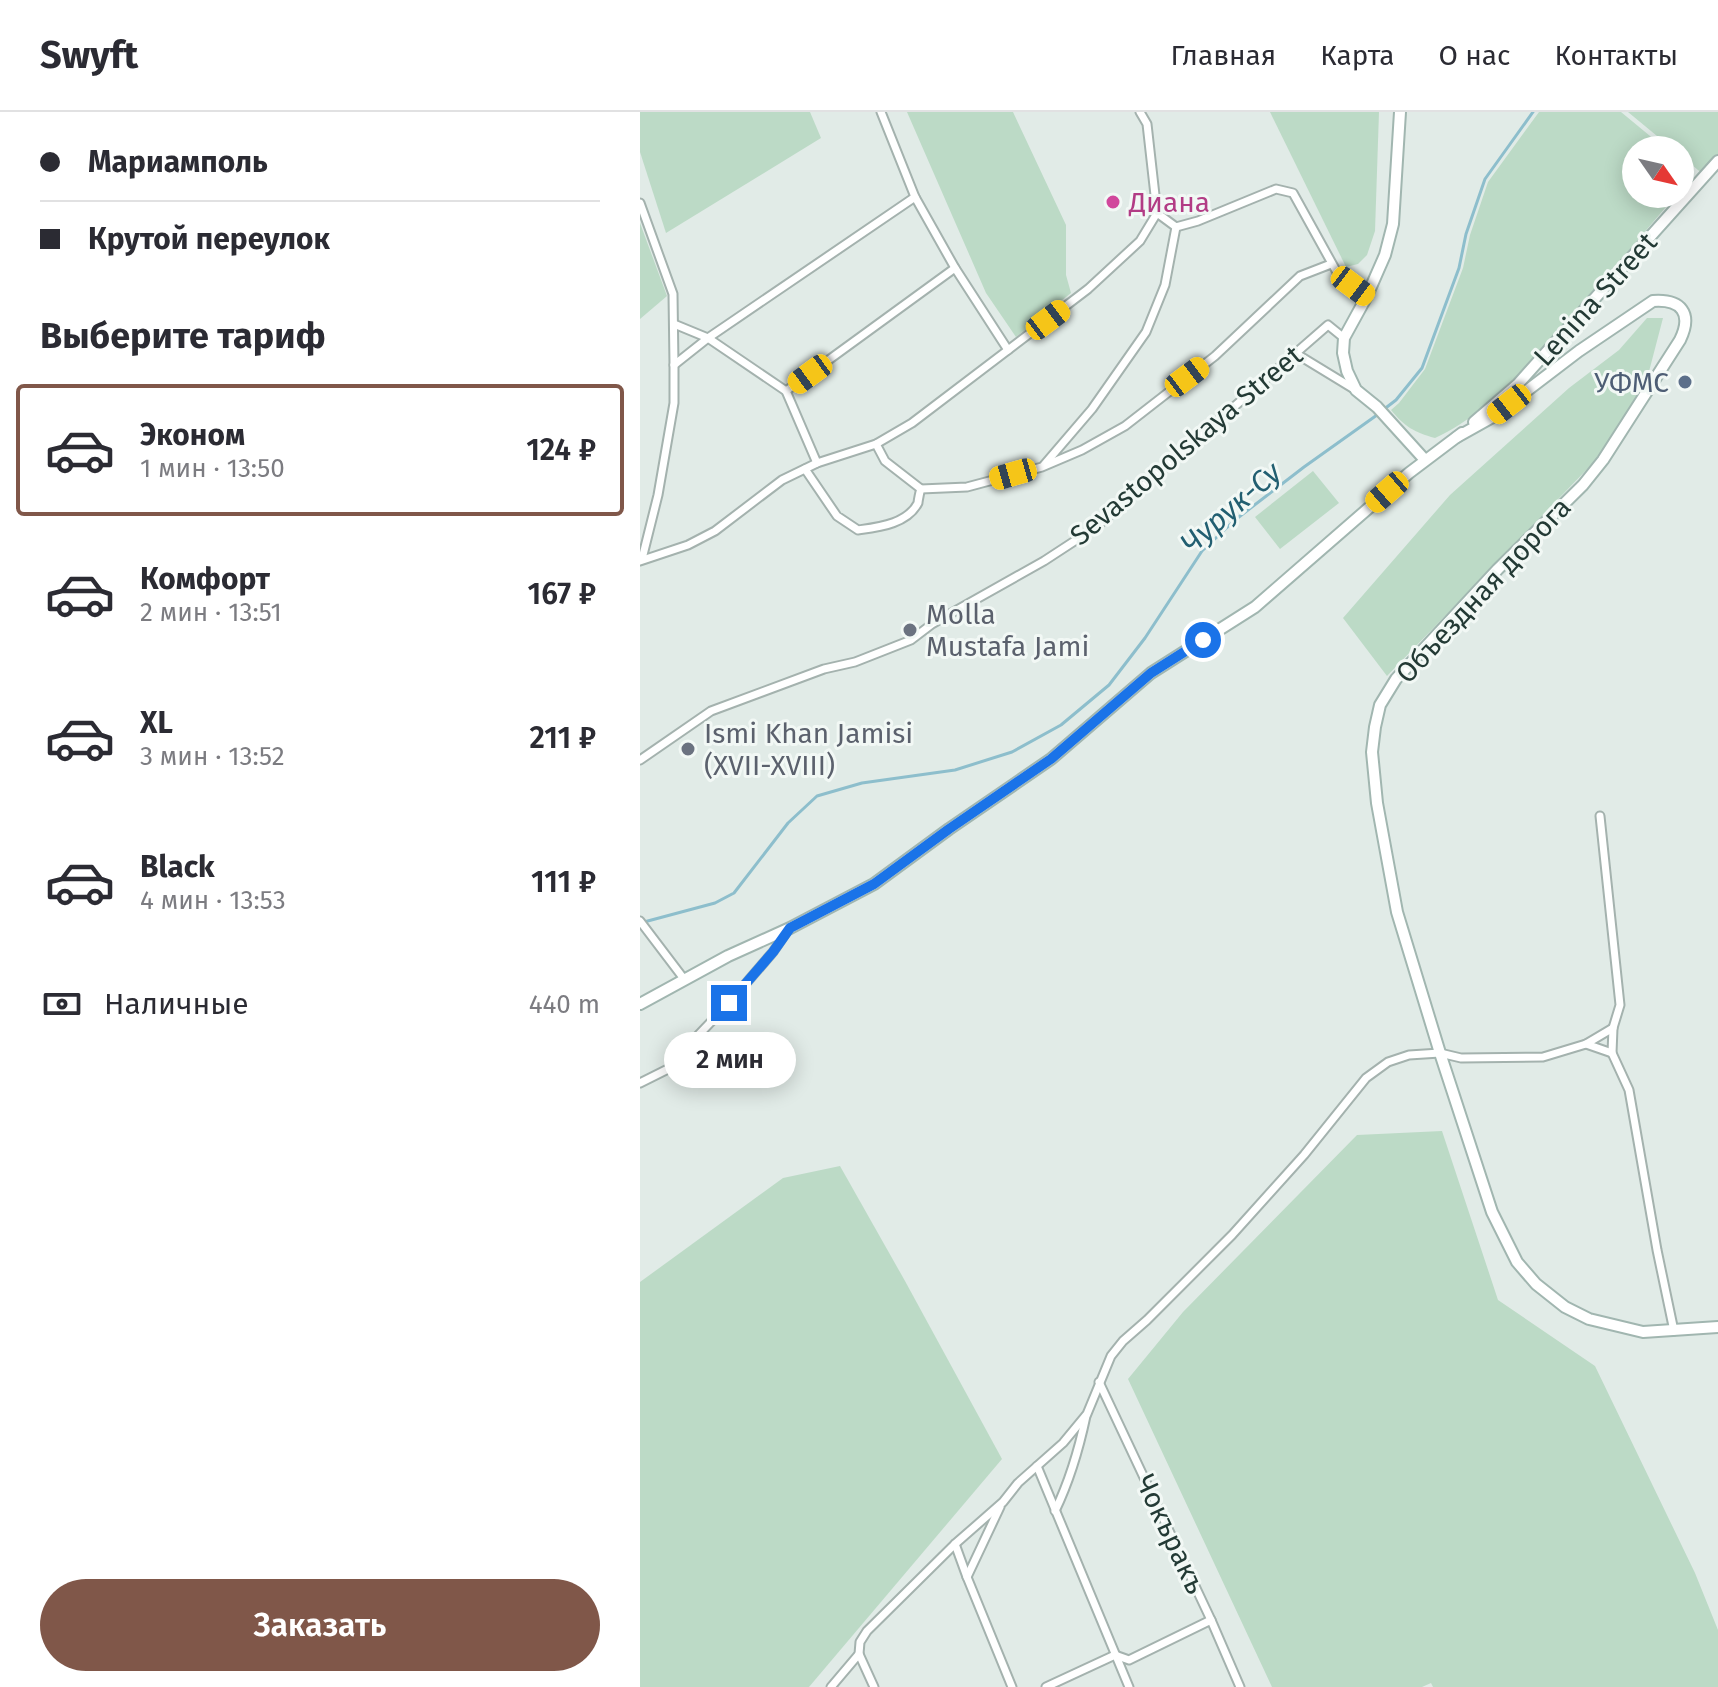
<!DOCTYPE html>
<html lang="ru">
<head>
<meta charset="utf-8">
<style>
  :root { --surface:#fff; --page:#f7f7f7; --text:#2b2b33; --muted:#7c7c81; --line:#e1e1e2; --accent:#805749 }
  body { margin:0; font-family:"Fira Sans",sans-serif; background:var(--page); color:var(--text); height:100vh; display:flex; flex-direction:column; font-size:30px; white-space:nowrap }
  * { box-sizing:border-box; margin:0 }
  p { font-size:26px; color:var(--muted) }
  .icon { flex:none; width:44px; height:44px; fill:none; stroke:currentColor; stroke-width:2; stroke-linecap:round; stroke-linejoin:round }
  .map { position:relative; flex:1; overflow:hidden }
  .sheet { display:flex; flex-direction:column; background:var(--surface); width:640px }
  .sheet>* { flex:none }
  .top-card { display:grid; align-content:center; height:176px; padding:0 40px; background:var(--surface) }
  .needle { width:52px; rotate:124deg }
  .fabs { position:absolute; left:982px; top:24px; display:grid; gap:16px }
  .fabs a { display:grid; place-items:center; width:72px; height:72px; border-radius:50%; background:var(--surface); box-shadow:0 4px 20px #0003; font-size:40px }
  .end { position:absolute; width:36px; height:36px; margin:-18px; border:10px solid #1a73e8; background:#fff; box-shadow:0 0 0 4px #fff }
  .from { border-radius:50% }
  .bubble { position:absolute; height:56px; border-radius:28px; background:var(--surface); box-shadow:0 4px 20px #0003; font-size:26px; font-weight:600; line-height:56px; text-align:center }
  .car { position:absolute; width:24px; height:48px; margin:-24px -12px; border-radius:10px; box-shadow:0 0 6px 2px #0007; background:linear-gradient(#f5c518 24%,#345 0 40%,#f5c518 0 76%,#345 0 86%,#f5c518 0) }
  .top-card b { display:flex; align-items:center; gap:28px; height:76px; font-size:30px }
  .top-card b+b { border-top:2px solid var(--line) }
  .top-card i { width:20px; height:20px; background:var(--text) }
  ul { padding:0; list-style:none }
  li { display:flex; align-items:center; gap:24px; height:132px; margin:0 16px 12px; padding:0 24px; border:4px solid transparent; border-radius:8px }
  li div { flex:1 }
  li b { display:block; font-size:30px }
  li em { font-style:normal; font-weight:600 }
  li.current { border-color:var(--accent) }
  li>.icon { width:72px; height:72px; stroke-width:1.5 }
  h2 { padding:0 40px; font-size:36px; line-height:96px }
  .pay { display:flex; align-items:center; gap:20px; height:88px; padding:0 40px; font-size:30px }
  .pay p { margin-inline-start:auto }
  .button { display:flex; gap:16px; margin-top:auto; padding:16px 40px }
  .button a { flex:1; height:92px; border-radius:48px; background:var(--accent); color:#fff; font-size:32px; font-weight:600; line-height:92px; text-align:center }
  header { display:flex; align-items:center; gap:48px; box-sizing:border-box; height:112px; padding:0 40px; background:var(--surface); border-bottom:2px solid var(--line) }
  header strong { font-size:38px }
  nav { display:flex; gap:44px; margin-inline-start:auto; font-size:28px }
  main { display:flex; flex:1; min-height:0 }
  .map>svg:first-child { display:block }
  .green { fill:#bcdac6 }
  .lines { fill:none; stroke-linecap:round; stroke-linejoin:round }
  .stream { stroke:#8dbecc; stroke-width:3 }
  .minor-casing { stroke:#a4b2ae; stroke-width:11 }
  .secondary-casing { stroke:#a1b6b0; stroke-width:14 }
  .minor { stroke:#fff; stroke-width:7 }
  .secondary { stroke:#fff; stroke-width:10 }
  .route { stroke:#1a73e8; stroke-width:10 }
  .hotel-dot { fill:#d1479c; stroke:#f2f8f5; stroke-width:3 }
  .service-dot { fill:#5c6f8a; stroke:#f2f8f5; stroke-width:3 }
  .worship-dot { fill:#6b7280; stroke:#f2f8f5; stroke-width:3 }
  .labels { text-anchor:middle; stroke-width:6; stroke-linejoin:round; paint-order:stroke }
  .hotel-label { font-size:28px; fill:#b23c85; stroke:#f2f8f5; text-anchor:start }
  .street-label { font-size:28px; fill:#233a35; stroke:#f2f8f5 }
  .service-label { font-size:28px; fill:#4e5e75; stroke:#f2f8f5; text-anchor:end }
  .worship-label { font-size:28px; fill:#5b616d; stroke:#f2f8f5; text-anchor:start }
  .water-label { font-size:30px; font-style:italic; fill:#225f71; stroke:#f2f8f5 }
</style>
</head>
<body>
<header>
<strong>Swyft</strong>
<nav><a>Главная</a><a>Карта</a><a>О нас</a><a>Контакты</a></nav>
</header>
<main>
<section class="sheet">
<div class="top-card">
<b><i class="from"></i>Мариамполь</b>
<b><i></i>Крутой переулок</b>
</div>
<h2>Выберите тариф</h2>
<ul>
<li class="current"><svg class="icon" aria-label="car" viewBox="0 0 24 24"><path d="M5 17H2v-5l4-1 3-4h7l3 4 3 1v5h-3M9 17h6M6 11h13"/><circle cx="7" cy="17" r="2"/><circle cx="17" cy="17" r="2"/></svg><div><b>Эконом</b><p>1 мин · 13:50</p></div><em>124 ₽</em></li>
<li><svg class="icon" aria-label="car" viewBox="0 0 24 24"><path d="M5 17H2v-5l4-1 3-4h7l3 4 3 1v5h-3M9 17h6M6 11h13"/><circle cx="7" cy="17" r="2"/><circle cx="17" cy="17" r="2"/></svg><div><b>Комфорт</b><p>2 мин · 13:51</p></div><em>167 ₽</em></li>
<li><svg class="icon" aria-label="car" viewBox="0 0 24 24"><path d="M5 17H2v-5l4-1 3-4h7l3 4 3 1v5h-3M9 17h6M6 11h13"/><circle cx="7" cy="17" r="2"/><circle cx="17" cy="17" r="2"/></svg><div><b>XL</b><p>3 мин · 13:52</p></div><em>211 ₽</em></li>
<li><svg class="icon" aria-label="car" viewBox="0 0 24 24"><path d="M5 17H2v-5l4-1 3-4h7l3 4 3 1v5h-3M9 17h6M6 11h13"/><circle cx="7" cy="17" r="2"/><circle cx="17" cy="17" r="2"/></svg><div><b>Black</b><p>4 мин · 13:53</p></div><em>111 ₽</em></li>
</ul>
<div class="pay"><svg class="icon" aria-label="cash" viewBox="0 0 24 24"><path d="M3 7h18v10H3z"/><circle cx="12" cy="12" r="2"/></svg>Наличные<p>440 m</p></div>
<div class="button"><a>Заказать</a></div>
</section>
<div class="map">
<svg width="1078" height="1575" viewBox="0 0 1078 1575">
  <rect width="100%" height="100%" fill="#e1ebe7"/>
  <!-- green -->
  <g class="green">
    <polygon points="0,0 170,0 181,26 26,121 0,40"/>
    <polygon points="267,0 373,0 426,113 426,163 431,181 376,225 346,181"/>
    <polygon points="630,0 739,0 735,119 727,143 718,152 706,155"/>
    <path d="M899,0H981L1027,38H996V82H1037C1004,121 970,160 936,199C896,244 851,301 795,326C774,320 765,315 751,298L759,291L785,257L823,156L830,123L848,70Z"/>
    <polygon points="988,0 1078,0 1078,46 1064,63 1040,43 1040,38 1034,38"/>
    <polygon points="0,111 27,184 0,207"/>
    <polygon points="1007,206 1023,206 1006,271 955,349 747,564 703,506 810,383 929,276 979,238"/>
    <polygon points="673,359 699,391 640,437 615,405"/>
    <polygon points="802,1019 858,1188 955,1254 1055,1461 1078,1518 1078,1575 793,1575 791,1571 782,1575 632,1575 488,1267 543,1200 717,1023"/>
    <polygon points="200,1054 265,1169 362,1347 169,1575 0,1575 0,1170 143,1066"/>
  </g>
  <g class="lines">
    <!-- stream -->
    <g class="stream">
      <polyline points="743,298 756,288 782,256 819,156 826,122 845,67 893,0"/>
      <polyline points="4,810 75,791 94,781 148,711 177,684 222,671 315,658 372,640 421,613 469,573 505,526 562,439 595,408 664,355 737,303"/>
    </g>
    <!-- minor casing -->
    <g class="minor-casing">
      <g id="minor">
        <polyline points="241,0 275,85 315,156 368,238"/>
        <polyline points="0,91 33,182 34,253 34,291 18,383 2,447"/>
        <polyline points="517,101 536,115 558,109 636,77 653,81 699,164 727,184"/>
        <polyline points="34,212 68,226 146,279 177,351"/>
        <polyline points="655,241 714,277"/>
        <polyline points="34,253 68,226 275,85"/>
        <polyline points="146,279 315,156"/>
        <polyline points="404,353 452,297 506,220 525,173 536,115"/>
        <path d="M165,357L197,404L218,418C239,415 267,412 278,391C278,390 280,378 281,377L245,349L236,332"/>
        <polyline points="281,377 327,375 402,355 442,338 485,314 575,244 660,164 691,152"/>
        <polyline points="0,449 48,433 75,419 142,368 177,351 236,332 272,311 448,177 500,129 517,101 507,12 500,0"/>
        <polyline points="0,648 71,599 184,557 215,550 271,528 292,512 404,449 456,415 688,213 704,226"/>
        <polyline points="960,704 980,893 973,916 972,941 989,978 1017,1138 1034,1219"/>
        <polyline points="0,809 44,867"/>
        <polyline points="946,932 972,941"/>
        <polyline points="0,971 36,953 46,936 89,891 133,840 148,818"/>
        <polyline points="459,1270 571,1508 600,1575"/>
        <polyline points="397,1354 489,1575"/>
        <polyline points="360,1395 327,1465 372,1575"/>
        <path d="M415,1399C430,1368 439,1337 446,1304"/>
        <polyline points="315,1432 327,1465"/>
        <polyline points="219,1542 234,1575"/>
        <polyline points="191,1575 219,1542 220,1530 227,1519 315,1432 363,1390 378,1371 423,1331 447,1302 471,1244 483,1229 507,1208 592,1123 664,1043 726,966 748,950 769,943 800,941 821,946 903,945 946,932 973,916"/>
        <polyline points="406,1575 475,1543 489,1548 571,1508"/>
      </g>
    </g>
    <!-- secondary casing -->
    <g class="secondary-casing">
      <g id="secondary">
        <polyline points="760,0 753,112 745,143 727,184 704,226 703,241 707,259 716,278 737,295 785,348"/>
        <polyline points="834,310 878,272 1078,49"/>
        <path d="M817,325L851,306L939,239L1013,189C1041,187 1053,201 1040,228L963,348L943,373L858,457L756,567L740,593L735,615L732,640L737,691L757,800L800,941L852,1100L877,1150L896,1172L925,1195L949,1207L1003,1220L1078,1215"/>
        <polyline points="0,892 88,844 150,816 234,772 309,717 411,647 511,561 615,495 769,361 822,321"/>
      </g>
    </g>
    <!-- minor -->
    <use href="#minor" class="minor"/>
    <!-- secondary -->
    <use href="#secondary" class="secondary"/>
  </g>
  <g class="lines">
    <!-- route -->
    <polyline class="route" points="89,891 133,840 150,816 234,772 309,717 411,647 511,561 563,528"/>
  </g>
  <!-- markers -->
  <circle class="hotel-dot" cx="473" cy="90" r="8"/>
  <circle class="service-dot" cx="1045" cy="270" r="8"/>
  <g class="worship-dot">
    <circle cx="270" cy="518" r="8"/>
    <circle cx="48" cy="637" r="8"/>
  </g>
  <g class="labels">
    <!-- hotel labels -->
    <g class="hotel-label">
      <text x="489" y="100">Диана</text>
    </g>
    <!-- street labels -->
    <g class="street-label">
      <text transform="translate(955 187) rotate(-48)" y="10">Lenina Street</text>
      <text transform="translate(546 333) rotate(-40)" y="10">Sevastopolskaya Street</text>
      <text transform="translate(843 478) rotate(-47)" y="10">Объездная дорога</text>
      <text transform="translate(531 1422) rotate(65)" y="10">Чокъракъ</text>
    </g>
    <!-- service labels -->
    <g class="service-label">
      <text x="1029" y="280">УФМС</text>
    </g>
    <!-- worship labels -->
    <g class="worship-label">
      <text x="286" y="512">Molla<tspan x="286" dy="32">Mustafa Jami</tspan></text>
      <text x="64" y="631">Ismi Khan Jamisi<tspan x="64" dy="32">(XVII-XVIII)</tspan></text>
    </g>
    <!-- water labels -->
    <g class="water-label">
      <text transform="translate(591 396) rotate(-41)" y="10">Чурук-Су</text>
    </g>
  </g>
</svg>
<div class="fabs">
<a><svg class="needle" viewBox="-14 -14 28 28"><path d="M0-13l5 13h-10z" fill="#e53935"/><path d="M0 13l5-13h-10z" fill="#7c7c81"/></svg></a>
</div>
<i class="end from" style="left:563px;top:528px"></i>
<i class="end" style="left:89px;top:891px"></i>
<div class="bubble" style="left:24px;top:920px;width:132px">2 мин</div>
<i class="car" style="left:713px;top:174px;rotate:127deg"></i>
<i class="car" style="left:408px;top:208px;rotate:53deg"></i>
<i class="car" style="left:170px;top:262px;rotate:234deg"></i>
<i class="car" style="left:547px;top:265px;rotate:53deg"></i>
<i class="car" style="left:869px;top:292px;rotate:232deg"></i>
<i class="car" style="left:373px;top:362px;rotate:254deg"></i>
<i class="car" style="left:747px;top:380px;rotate:229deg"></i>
</div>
</main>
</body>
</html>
